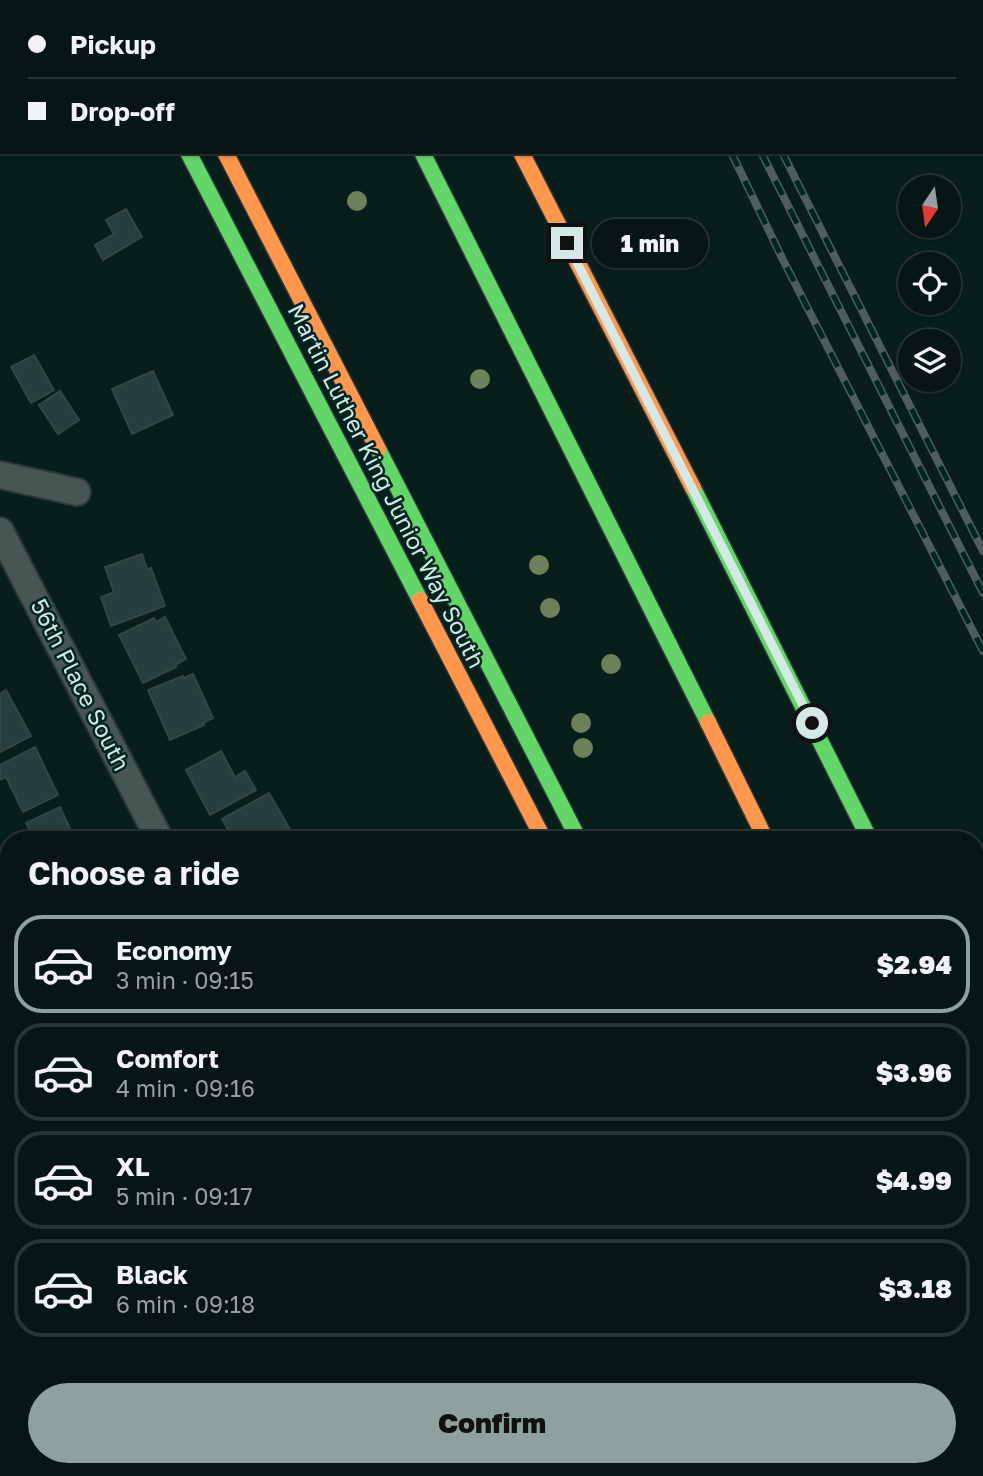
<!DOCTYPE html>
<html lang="en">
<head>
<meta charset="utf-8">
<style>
  :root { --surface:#061614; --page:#0f1f1d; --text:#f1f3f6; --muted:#989fa0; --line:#273534; --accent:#8da19e }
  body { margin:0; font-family:"Golos Text",sans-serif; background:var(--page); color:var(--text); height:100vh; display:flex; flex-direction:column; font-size:26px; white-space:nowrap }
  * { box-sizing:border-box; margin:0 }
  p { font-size:23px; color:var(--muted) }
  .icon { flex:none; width:38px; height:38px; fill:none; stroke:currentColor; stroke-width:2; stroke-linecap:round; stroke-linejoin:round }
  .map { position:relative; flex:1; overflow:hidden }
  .drawer { position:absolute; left:0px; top:831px; width:984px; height:646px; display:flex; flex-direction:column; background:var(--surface); border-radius:28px 28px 0 0; box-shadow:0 2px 5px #0004,0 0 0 2px var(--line) }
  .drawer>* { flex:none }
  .banner { position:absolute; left:0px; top:0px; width:984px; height:154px; box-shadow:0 2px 5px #0004,0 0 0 2px var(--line); display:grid; align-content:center; height:154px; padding:0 28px; background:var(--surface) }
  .needle { width:46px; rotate:193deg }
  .fabs { position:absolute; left:898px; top:175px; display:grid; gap:14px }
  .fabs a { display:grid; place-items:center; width:63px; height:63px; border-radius:50%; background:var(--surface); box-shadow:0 2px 5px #0004,0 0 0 2px var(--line); font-size:35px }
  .end { position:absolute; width:32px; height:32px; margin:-16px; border:9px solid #d4e8e5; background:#111; box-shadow:0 0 0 4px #111 }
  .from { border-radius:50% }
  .bubble { position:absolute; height:49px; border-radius:24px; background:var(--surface); box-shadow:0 2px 5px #0004,0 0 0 2px var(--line); font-size:23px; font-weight:800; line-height:49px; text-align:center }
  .banner b { display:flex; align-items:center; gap:24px; height:66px; font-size:26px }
  .banner b+b { border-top:2px solid var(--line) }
  .banner i { width:18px; height:18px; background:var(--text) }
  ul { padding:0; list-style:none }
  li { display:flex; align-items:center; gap:21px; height:98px; margin:0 14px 10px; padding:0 14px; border:4px solid var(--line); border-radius:28px }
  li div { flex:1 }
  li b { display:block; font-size:26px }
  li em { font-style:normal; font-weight:800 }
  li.on { border-color:var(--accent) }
  li>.icon { width:63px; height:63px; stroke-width:1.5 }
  h2 { padding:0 28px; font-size:32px; line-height:84px }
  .button { display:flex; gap:14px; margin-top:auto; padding:14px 28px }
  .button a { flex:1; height:80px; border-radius:42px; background:var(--accent); color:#111; font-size:28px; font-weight:800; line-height:80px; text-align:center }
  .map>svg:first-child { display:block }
  .building { fill:#273e3f; stroke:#344545; stroke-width:2 }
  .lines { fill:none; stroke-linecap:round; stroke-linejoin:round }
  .street-casing { stroke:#2b3937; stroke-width:30 }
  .fast-casing { stroke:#2b3937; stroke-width:19 }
  .slow-casing { stroke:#2b3937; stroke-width:19 }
  .jam-casing { stroke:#2b3937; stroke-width:19 }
  .street { stroke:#465653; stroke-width:26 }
  .fast { stroke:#63d668; stroke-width:16 }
  .slow { stroke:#ff974d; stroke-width:16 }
  .jam { stroke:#b3261e; stroke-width:16 }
  .rail-casing { stroke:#4e5e5c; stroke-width:8 }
  .rail { stroke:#002622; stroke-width:5; stroke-dasharray:16; stroke-linecap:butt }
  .tree { fill:#6d8259 }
  .route { stroke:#d4e8e5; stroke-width:9 }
  .labels { text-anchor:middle; stroke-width:5; stroke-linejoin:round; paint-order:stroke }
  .street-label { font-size:23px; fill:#d4e8e5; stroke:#002622 }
</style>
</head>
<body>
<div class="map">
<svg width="983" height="1476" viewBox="0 0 983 1476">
  <rect width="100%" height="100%" fill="#081e1b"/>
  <!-- building -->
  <g class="building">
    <polygon points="126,209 142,237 103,260 95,245 114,234 106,220"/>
    <polygon points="34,355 54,390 31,403 11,367"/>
    <polygon points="153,371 173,415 132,434 112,389"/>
    <polygon points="60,391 79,420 58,434 39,405"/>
    <polygon points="142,554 147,569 151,568 165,606 111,626 101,597 114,592 105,567"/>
    <polygon points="165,617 186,659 175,665 176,667 143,683 119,635 154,618 156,622"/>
    <polygon points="193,674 213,718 203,723 204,725 170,740 148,690 183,676 184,678"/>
    <polygon points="6,690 31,736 0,752 0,694"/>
    <polygon points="35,747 58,795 23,812 6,777 0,780 0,765"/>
    <polygon points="221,751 235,777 245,771 256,790 210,815 186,770"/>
    <polygon points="269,793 296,840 234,840 222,819"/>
    <polygon points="60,807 75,840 34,840 26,823"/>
    <polygon points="68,1468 113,1468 111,1476 100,1476"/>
    <polygon points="138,1468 184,1468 199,1472 198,1476 136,1476"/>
    <polygon points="282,1468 323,1468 322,1476 296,1476 293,1471"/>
    <polygon points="377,1468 418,1468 417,1476 376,1476"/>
  </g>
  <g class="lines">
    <!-- street casing -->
    <g class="street-casing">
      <g id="street">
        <polyline points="0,475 77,492"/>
        <polyline points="0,531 160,840"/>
        <polyline points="586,1468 599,1476"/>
        <polyline points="3,1476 9,1454"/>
      </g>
    </g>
    <!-- fast casing -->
    <g class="fast-casing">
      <g id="fast">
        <polyline points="110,0 111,2"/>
        <polyline points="345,0 346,2"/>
        <polyline points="188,152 420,600"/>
        <polyline points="422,152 708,722"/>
        <polyline points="378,449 579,840"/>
        <polyline points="693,488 870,840"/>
        <polyline points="975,1268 983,1285"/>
        <polyline points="897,1468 901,1476"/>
      </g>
    </g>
    <!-- slow casing -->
    <g class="slow-casing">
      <g id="slow">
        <polyline points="147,0 148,2"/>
        <polyline points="444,0 445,2"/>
        <polyline points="225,152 378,449"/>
        <polyline points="521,152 693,488"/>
        <polyline points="420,600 544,840"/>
        <polyline points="708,722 766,840"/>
        <polyline points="975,1054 983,1072"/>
      </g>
    </g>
    <!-- jam casing -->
    <g class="jam-casing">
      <polyline id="jam" points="863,1468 867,1476"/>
    </g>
    <!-- street -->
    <use href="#street" class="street"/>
    <!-- fast -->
    <use href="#fast" class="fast"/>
    <!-- slow -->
    <use href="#slow" class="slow"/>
    <!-- jam -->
    <use href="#jam" class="jam"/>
    <!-- rail casing -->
    <g class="rail-casing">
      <g id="rail">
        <polyline points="657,0 658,2"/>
        <polyline points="686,0 687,2"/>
        <polyline points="707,0 707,2"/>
        <polyline points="731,152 783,260 983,651"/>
        <polyline points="761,152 983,593"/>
        <polyline points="782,152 983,551"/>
      </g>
    </g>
    <!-- rail -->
    <use href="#rail" class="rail"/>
  </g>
  <!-- trees -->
  <g class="tree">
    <circle cx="357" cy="201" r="10"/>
    <circle cx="480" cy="379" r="10"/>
    <circle cx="539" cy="565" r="10"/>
    <circle cx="550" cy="608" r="10"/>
    <circle cx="611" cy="664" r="10"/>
    <circle cx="581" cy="723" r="10"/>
    <circle cx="583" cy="748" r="10"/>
  </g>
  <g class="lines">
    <!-- route -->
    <polyline class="route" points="567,243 812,723"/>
  </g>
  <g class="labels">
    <!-- street labels -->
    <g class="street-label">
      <text transform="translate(386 486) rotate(63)" y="8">Martin Luther King Junior Way South</text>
      <text transform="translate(80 685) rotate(63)" y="8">56th Place South</text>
    </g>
  </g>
</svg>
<div class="fabs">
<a><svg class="needle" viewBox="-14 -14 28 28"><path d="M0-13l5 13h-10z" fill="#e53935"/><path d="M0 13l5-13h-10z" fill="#989fa0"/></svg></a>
<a><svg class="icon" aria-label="locate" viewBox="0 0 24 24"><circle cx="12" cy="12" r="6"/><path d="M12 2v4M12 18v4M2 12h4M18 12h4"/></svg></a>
<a><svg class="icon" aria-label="layers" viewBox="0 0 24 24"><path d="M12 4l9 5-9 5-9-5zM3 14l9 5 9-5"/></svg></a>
</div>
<i class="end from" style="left:812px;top:723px"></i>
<i class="end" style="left:567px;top:243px"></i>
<div class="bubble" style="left:592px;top:219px;width:116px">1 min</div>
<div class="banner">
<b><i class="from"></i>Pickup</b>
<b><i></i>Drop-off</b>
</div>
<section class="drawer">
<h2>Choose a ride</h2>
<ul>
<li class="on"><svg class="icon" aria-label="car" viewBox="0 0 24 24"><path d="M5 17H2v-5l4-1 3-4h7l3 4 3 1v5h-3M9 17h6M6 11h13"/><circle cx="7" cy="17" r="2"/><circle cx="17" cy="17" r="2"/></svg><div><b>Economy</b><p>3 min · 09:15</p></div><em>$2.94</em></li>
<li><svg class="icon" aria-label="car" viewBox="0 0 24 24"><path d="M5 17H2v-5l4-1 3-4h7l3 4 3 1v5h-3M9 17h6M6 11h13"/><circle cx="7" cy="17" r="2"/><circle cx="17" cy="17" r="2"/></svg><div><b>Comfort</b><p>4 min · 09:16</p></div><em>$3.96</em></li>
<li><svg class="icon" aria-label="car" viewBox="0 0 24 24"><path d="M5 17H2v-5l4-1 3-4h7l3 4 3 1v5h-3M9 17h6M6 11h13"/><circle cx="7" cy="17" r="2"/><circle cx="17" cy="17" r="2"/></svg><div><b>XL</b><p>5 min · 09:17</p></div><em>$4.99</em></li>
<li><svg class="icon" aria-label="car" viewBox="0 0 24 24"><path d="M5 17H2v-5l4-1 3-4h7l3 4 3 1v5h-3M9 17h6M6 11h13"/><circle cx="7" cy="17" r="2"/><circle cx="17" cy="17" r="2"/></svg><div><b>Black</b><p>6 min · 09:18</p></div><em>$3.18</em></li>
</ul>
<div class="button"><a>Confirm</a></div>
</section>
</div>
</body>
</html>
